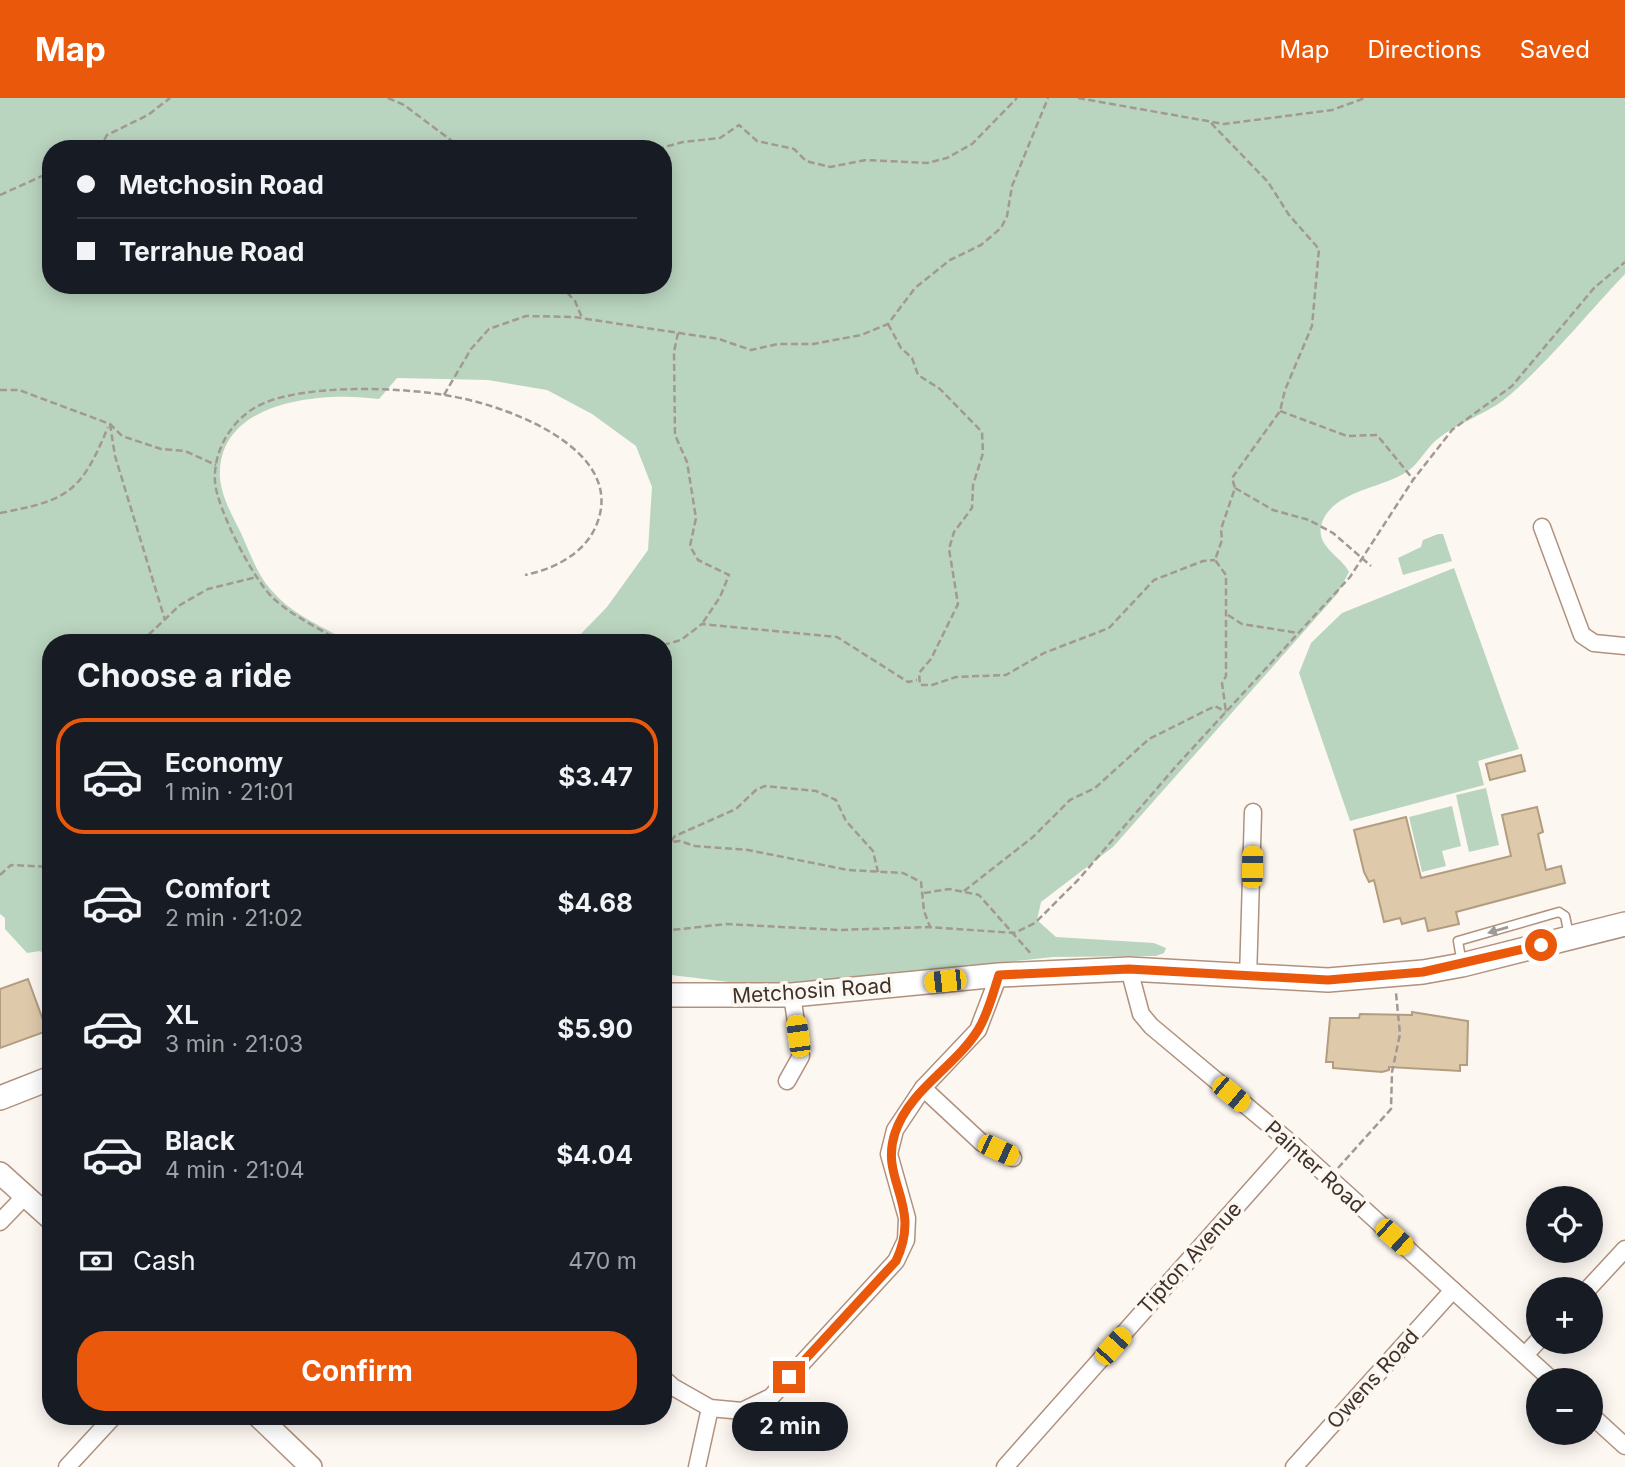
<!DOCTYPE html>
<html lang="en">
<head>
<meta charset="utf-8">
<style>
  :root { --surface:#171b24; --page:#20242c; --text:#f1f3f6; --muted:#9ea1a6; --line:#363941; --accent:#ea580c }
  body { margin:0; font-family:Inter,sans-serif; background:var(--page); color:var(--text); height:100vh; display:flex; flex-direction:column; font-size:26px; white-space:nowrap }
  * { box-sizing:border-box; margin:0 }
  p { font-size:23px; color:var(--muted) }
  .icon { flex:none; width:38px; height:38px; fill:none; stroke:currentColor; stroke-width:2; stroke-linecap:round; stroke-linejoin:round }
  .map { position:relative; flex:1; overflow:hidden }
  .drawer { position:absolute; left:42px; top:536px; width:630px; height:791px; display:flex; flex-direction:column; background:var(--surface); border-radius:28px; box-shadow:0 4px 18px #0003 }
  .drawer>* { flex:none }
  .guide { position:absolute; left:42px; top:42px; width:630px; height:154px; border-radius:28px; box-shadow:0 4px 18px #0003; display:grid; align-content:center; height:154px; padding:0 35px; background:var(--surface) }
  .buttons { position:absolute; left:1526px; top:1088px; display:grid; gap:14px }
  .buttons a { display:grid; place-items:center; width:77px; height:77px; border-radius:50%; background:var(--surface); box-shadow:0 4px 18px #0003; font-size:35px }
  .end { position:absolute; width:32px; height:32px; margin:-16px; border:9px solid #ea580c; background:#fff; box-shadow:0 0 0 4px #fff }
  .from { border-radius:50% }
  .bubble { position:absolute; height:49px; border-radius:24px; background:var(--surface); box-shadow:0 4px 18px #0003; font-size:23px; font-weight:700; line-height:49px; text-align:center }
  .car { position:absolute; width:21px; height:42px; margin:-21px -10px; border-radius:9px; box-shadow:0 0 5px 2px #0007; background:linear-gradient(#f5c518 24%,#345 0 40%,#f5c518 0 76%,#345 0 86%,#f5c518 0) }
  .guide b { display:flex; align-items:center; gap:24px; height:66px; font-size:26px }
  .guide b+b { border-top:2px solid var(--line) }
  .guide i { width:18px; height:18px; background:var(--text) }
  ul { padding:0; list-style:none }
  li { display:flex; align-items:center; gap:21px; height:116px; margin:0 14px 10px; padding:0 21px; border:4px solid transparent; border-radius:28px }
  li div { flex:1 }
  li b { display:block; font-size:26px }
  li em { font-style:normal; font-weight:700 }
  li.current { border-color:var(--accent) }
  li>.icon { width:63px; height:63px; stroke-width:1.5 }
  h2 { padding:0 35px; font-size:32px; line-height:84px }
  .pay { display:flex; align-items:center; gap:18px; height:77px; padding:0 35px; font-size:26px }
  .pay p { margin-inline-start:auto }
  .action { display:flex; gap:14px; margin-top:auto; padding:14px 35px }
  .action a { flex:1; height:80px; border-radius:28px; background:var(--accent); color:#fff; font-size:28px; font-weight:700; line-height:80px; text-align:center }
  header { display:flex; align-items:center; gap:42px; box-sizing:border-box; height:98px; padding:0 35px; background:var(--accent); color:#fff }
  header strong { font-size:33px }
  nav { display:flex; gap:38px; margin-inline-start:auto; font-size:24px }
  .map>svg:first-child { display:block }
  .green { fill:#bad5bf; fill-rule:evenodd }
  .building { fill:#dfc9ab; stroke:#b29d80; stroke-width:2 }
  .lines { fill:none; stroke-linecap:round; stroke-linejoin:round }
  .service-casing { stroke:#b0917d; stroke-width:11 }
  .minor-casing { stroke:#b0917d; stroke-width:19 }
  .tertiary-casing { stroke:#b0917d; stroke-width:24 }
  .secondary-casing { stroke:#b0917d; stroke-width:26 }
  .path { stroke:#a29992; stroke-width:2.5; stroke-dasharray:7 3.5; stroke-linecap:butt }
  .service { stroke:#fff; stroke-width:8 }
  .minor { stroke:#fff; stroke-width:16 }
  .tertiary { stroke:#fff; stroke-width:21 }
  .secondary { stroke:#fff; stroke-width:23 }
  .oneway { fill:#9f9894 }
  .route { stroke:#ea580c; stroke-width:9 }
  .labels { text-anchor:middle; stroke-width:7; stroke-linejoin:round; paint-order:stroke }
  .street-label { font-size:21px; fill:#3f322a; stroke:#fdf7f2 }
</style>
</head>
<body>
<header>
<strong>Map</strong>
<nav><a>Map</a><a>Directions</a><a>Saved</a></nav>
</header>
<div class="map">
<svg width="1625" height="1369" viewBox="0 0 1625 1369">
  <rect width="100%" height="100%" fill="#fdf7f2"/>
  <!-- green -->
  <g class="green">
    <path d="M0,0H1625V176C1587,216 1552,260 1511,296C1489,316 1457,324 1434,344C1424,354 1418,367 1405,375C1381,390 1336,393 1323,422C1312,448 1341,457 1349,474L1338,495L1113,749L1041,804L1037,822L1056,839L1154,845L1166,850L1164,855L1156,858L1053,859L771,889L663,876V544H573L607,509L648,452L652,389L636,348L592,316L547,292L488,282L397,280L379,301C323,293 216,302 220,380C222,400 232,417 241,435C250,455 258,479 274,495C293,517 325,530 350,544H51V861L40,853L27,855L5,831V820L0,816ZM51,51H663V187H51Z"/>
    <polygon points="1438,436 1443,436 1452,463 1403,477 1398,460 1421,449 1423,442"/>
    <polygon points="1454,470 1519,651 1478,663 1484,687 1350,723 1299,575 1311,545 1342,515"/>
    <polygon points="1486,690 1499,747 1469,754 1456,697"/>
    <polygon points="1452,708 1461,748 1442,753 1446,768 1422,774 1409,719"/>
  </g>
  <!-- building -->
  <g class="building">
    <polygon points="1521,657 1525,673 1490,682 1486,666"/>
    <polygon points="1537,709 1543,734 1538,736 1546,772 1561,768 1565,785 1456,814 1459,826 1428,833 1425,820 1402,826 1400,820 1384,824 1374,782 1369,784 1364,774 1354,732 1406,719 1421,780 1511,758 1502,717"/>
    <polygon points="28,881 47,933 0,950 0,891"/>
    <polygon points="1412,914 1468,923 1467,967 1460,967 1460,973 1389,969 1389,972 1382,974 1333,970 1333,964 1326,964 1330,920 1359,920 1360,916 1412,917"/>
  </g>
  <g class="lines">
    <!-- service casing -->
    <g class="service-casing">
      <polyline id="service" points="1462,866 1458,843 1559,814 1565,818 1569,837"/>
    </g>
    <!-- minor casing -->
    <g class="minor-casing">
      <g id="minor">
        <polyline points="1542,429 1582,537 1594,545 1625,548"/>
        <polyline points="1129,871 1141,916 1151,928 1292,1046 1553,1283"/>
        <polyline points="1248,880 1253,714"/>
        <polyline points="787,983 801,958 792,897"/>
        <polyline points="923,990 982,1045 1013,1060"/>
        <polyline points="0,1124 25,1098"/>
        <polyline points="1587,1192 1625,1151"/>
        <polyline points="1525,1257 1538,1243"/>
        <polyline points="663,1280 673,1289 710,1310 742,1313 771,1299 896,1163 906,1142 907,1120 889,1056 895,1032 923,990 978,932 999,877"/>
        <polyline points="1591,1317 1625,1348"/>
        <polyline points="67,1369 114,1318"/>
        <polyline points="697,1369 710,1310"/>
        <polyline points="1005,1369 1292,1046"/>
        <polyline points="1294,1369 1453,1192"/>
      </g>
    </g>
    <!-- tertiary casing -->
    <g class="tertiary-casing">
      <g id="tertiary">
        <polyline points="0,1075 51,1121"/>
        <polyline points="258,1318 311,1369"/>
      </g>
    </g>
    <!-- secondary casing -->
    <g class="secondary-casing">
      <g id="secondary">
        <polyline points="663,897 792,897 999,877 1129,871 1328,882 1423,874 1462,867 1625,826"/>
        <polyline points="0,1000 51,980"/>
      </g>
    </g>
    <!-- path -->
    <g class="path">
      <polyline points="388,0 404,7 452,43 457,51"/>
      <polyline points="1078,0 1224,26 1332,12 1365,0"/>
      <polyline points="1211,25 1268,84 1289,117 1319,151 1312,228 1285,292 1280,313 1232,380 1235,390 1221,431 1222,442 1215,462 1226,477 1226,578 1222,585 1226,614"/>
      <polyline points="99,51 107,37 148,17 170,0"/>
      <polyline points="657,51 683,44 720,40 739,27 757,43 794,51 806,63 830,69 866,62 927,65 947,60 972,46 1017,0"/>
      <polyline points="0,97 51,74"/>
      <polyline points="560,187 575,203 582,220"/>
      <polyline points="888,226 901,250 912,260 918,277 940,291 982,334 983,355 973,387 972,410 954,434 949,451 958,506 931,561 919,575 920,587 932,587 956,579 1006,577 1044,555 1109,530 1154,482 1203,463 1215,462"/>
      <polyline points="678,235 674,254 675,337 687,364 696,420 690,448 698,462 729,477 720,499 702,526"/>
      <polyline points="0,292 19,292 110,326 122,338 161,351 185,353 216,367"/>
      <polyline points="444,297 471,251 489,231 526,218 574,219 633,228 719,241 751,252 778,246 813,246 861,237 888,226 915,190 950,162 981,147 1001,130 1007,118 1012,88 1048,0"/>
      <polyline points="1280,313 1347,338 1377,337 1413,381"/>
      <polyline points="110,326 115,358 165,522"/>
      <polyline points="1235,390 1273,412 1309,422 1333,435 1371,468"/>
      <path d="M0,415C69,402 81,394 108,329"/>
      <polyline points="1228,517 1242,526 1298,535"/>
      <polyline points="141,544 180,507 208,491 257,479"/>
      <path d="M341,544C319,530 294,519 274,501C254,483 217,411 215,384C213,354 230,324 256,309C298,285 403,289 450,298C505,307 629,351 596,428C584,456 554,471 525,477"/>
      <polyline points="663,547 681,542 702,526 837,539 908,584 917,582"/>
      <polyline points="671,743 675,738 736,711 756,692 765,688 816,693 836,702 846,723 873,753 878,774"/>
      <polyline points="663,745 680,743 695,748 748,752 848,772 903,775 921,784 924,813 930,829"/>
      <polyline points="0,777 11,767 51,769"/>
      <polyline points="964,793 1033,739 1070,702 1095,690 1149,641 1215,608 1226,614"/>
      <polyline points="924,795 949,791 979,797 1032,857"/>
      <polyline points="663,833 726,826 839,832 930,829 1014,835 1035,825 1078,782 1178,666 1350,479 1413,382 1452,332 1512,288 1594,190 1625,164"/>
      <polyline points="1338,1070 1391,1011 1392,974 1400,936 1396,895"/>
    </g>
    <!-- service -->
    <use href="#service" class="service"/>
    <!-- minor -->
    <use href="#minor" class="minor"/>
    <!-- tertiary -->
    <use href="#tertiary" class="tertiary"/>
    <!-- secondary -->
    <use href="#secondary" class="secondary"/>
  </g>
  <!-- one-way arrows -->
  <defs><path id="oneway-solid" d="M-6-.8H1V-3.2L6.5 0L1 3.2V.8H-6Z" transform="scale(1.75)"/></defs>
  <use class="oneway" href="#oneway-solid" transform="translate(1498 832) rotate(164)"/>
  <g class="lines">
    <!-- route -->
    <path class="route" d="M789,1279L896,1163C923,1106 879,1083 895,1035C909,992 955,969 978,932C988,916 993,895 999,877L1129,871L1328,882L1423,874L1541,847"/>
  </g>
  <g class="labels">
    <!-- street labels -->
    <g class="street-label">
      <text transform="translate(812 893) rotate(-4)" y="7">Metchosin Road</text>
      <text transform="translate(1315 1069) rotate(42)" y="7">Painter Road</text>
      <text transform="translate(1190 1160) rotate(-48)" y="7">Tipton Avenue</text>
      <text transform="translate(1373 1281) rotate(-48)" y="7">Owens Road</text>
    </g>
  </g>
</svg>
<div class="buttons">
<a><svg class="icon" aria-label="locate" viewBox="0 0 24 24"><circle cx="12" cy="12" r="6"/><path d="M12 2v4M12 18v4M2 12h4M18 12h4"/></svg></a>
<a>+</a>
<a>−</a>
</div>
<i class="end from" style="left:1541px;top:847px"></i>
<i class="end" style="left:789px;top:1279px"></i>
<div class="bubble" style="left:732px;top:1304px;width:116px">2 min</div>
<i class="car" style="left:1252px;top:769px;rotate:1deg"></i>
<i class="car" style="left:945px;top:883px;rotate:264deg"></i>
<i class="car" style="left:798px;top:938px;rotate:352deg"></i>
<i class="car" style="left:1231px;top:996px;rotate:130deg"></i>
<i class="car" style="left:998px;top:1052px;rotate:115deg"></i>
<i class="car" style="left:1394px;top:1139px;rotate:132deg"></i>
<i class="car" style="left:1113px;top:1248px;rotate:42deg"></i>
<div class="guide">
<b><i class="from"></i>Metchosin Road</b>
<b><i></i>Terrahue Road</b>
</div>
<section class="drawer">
<h2>Choose a ride</h2>
<ul>
<li class="current"><svg class="icon" aria-label="car" viewBox="0 0 24 24"><path d="M5 17H2v-5l4-1 3-4h7l3 4 3 1v5h-3M9 17h6M6 11h13"/><circle cx="7" cy="17" r="2"/><circle cx="17" cy="17" r="2"/></svg><div><b>Economy</b><p>1 min · 21:01</p></div><em>$3.47</em></li>
<li><svg class="icon" aria-label="car" viewBox="0 0 24 24"><path d="M5 17H2v-5l4-1 3-4h7l3 4 3 1v5h-3M9 17h6M6 11h13"/><circle cx="7" cy="17" r="2"/><circle cx="17" cy="17" r="2"/></svg><div><b>Comfort</b><p>2 min · 21:02</p></div><em>$4.68</em></li>
<li><svg class="icon" aria-label="car" viewBox="0 0 24 24"><path d="M5 17H2v-5l4-1 3-4h7l3 4 3 1v5h-3M9 17h6M6 11h13"/><circle cx="7" cy="17" r="2"/><circle cx="17" cy="17" r="2"/></svg><div><b>XL</b><p>3 min · 21:03</p></div><em>$5.90</em></li>
<li><svg class="icon" aria-label="car" viewBox="0 0 24 24"><path d="M5 17H2v-5l4-1 3-4h7l3 4 3 1v5h-3M9 17h6M6 11h13"/><circle cx="7" cy="17" r="2"/><circle cx="17" cy="17" r="2"/></svg><div><b>Black</b><p>4 min · 21:04</p></div><em>$4.04</em></li>
</ul>
<div class="pay"><svg class="icon" aria-label="cash" viewBox="0 0 24 24"><path d="M3 7h18v10H3z"/><circle cx="12" cy="12" r="2"/></svg>Cash<p>470 m</p></div>
<div class="action"><a>Confirm</a></div>
</section>
</div>
</body>
</html>
